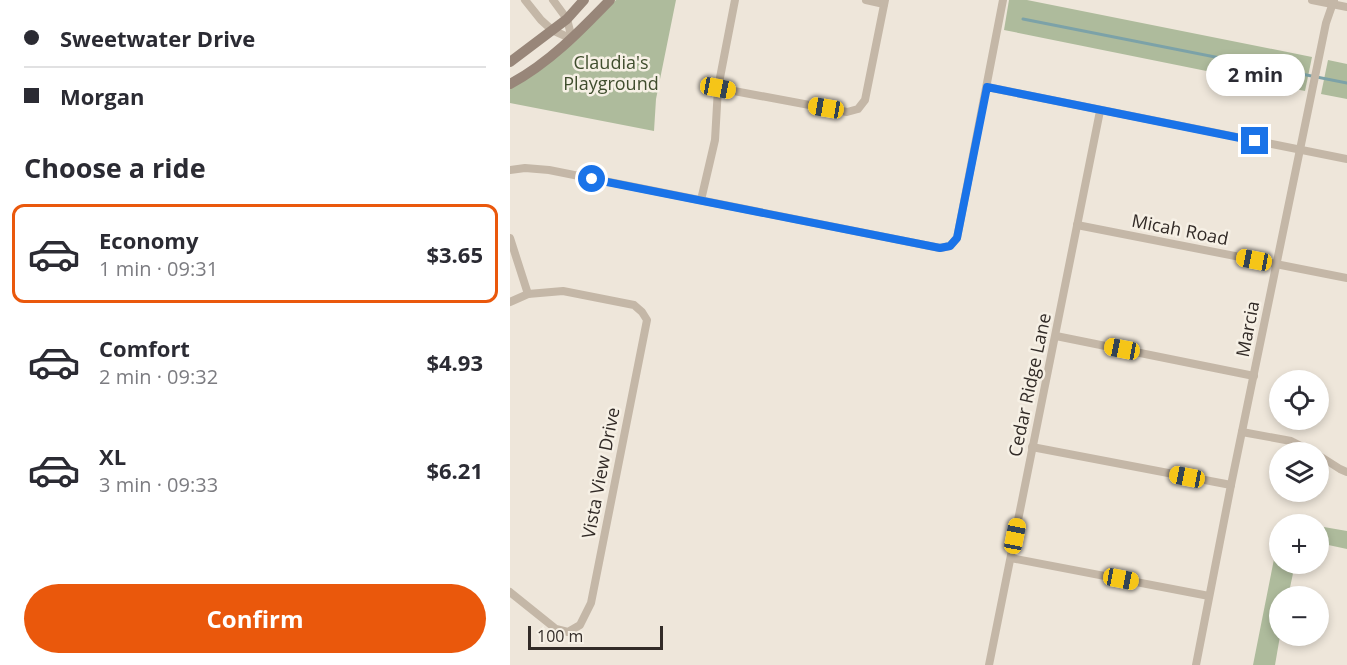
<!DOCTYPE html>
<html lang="en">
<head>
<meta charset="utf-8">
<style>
  :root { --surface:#fff; --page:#f7f7f7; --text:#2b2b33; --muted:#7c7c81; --line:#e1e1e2; --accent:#ea580c }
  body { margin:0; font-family:"Open Sans",sans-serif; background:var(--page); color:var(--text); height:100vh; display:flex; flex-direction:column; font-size:22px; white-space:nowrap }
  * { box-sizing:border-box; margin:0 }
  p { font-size:20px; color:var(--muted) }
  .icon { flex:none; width:33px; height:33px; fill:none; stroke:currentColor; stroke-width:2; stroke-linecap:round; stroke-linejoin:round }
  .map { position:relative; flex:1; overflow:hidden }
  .sheet { display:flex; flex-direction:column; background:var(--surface); width:510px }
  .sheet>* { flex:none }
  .guide { display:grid; align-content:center; height:132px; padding:0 24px; background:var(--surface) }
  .buttons { position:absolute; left:759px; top:370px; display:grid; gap:12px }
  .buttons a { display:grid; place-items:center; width:60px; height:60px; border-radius:50%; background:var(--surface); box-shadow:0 3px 9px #0003; font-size:30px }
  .scale { position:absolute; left:18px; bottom:15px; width:135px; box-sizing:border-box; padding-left:6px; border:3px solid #322b27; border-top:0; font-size:16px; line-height:21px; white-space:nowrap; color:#322b27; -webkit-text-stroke:4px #f6f0e5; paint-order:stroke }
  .end { position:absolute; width:27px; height:27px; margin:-14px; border:8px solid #1a73e8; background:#fff; box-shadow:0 0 0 3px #fff }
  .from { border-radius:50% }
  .bubble { position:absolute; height:42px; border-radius:21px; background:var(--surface); box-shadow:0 3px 9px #0003; font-size:20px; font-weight:700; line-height:42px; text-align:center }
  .car { position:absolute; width:18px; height:36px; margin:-18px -9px; border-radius:8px; box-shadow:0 0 4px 2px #0007; background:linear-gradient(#f5c518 24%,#345 0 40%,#f5c518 0 76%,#345 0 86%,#f5c518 0) }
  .guide b { display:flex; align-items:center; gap:21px; height:57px; font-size:22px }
  .guide b+b { border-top:2px solid var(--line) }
  .guide i { width:15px; height:15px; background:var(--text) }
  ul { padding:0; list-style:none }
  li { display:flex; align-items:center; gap:18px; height:99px; margin:0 12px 9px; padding:0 12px; border:3px solid transparent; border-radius:12px }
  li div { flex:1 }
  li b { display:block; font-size:22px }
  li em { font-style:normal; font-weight:700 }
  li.selected { border-color:var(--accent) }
  li>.icon { width:54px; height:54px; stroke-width:1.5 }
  h2 { padding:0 24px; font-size:27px; line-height:72px }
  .button { display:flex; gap:12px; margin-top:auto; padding:12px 24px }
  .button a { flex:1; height:69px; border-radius:36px; background:var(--accent); color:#fff; font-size:24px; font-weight:700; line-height:69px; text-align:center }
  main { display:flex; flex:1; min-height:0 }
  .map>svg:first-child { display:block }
  .green { fill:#aebb9c }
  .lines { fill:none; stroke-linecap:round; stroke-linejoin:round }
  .stream { stroke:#7ca2a8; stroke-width:3 }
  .street { stroke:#c4b7a7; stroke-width:8 }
  .secondary { stroke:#988679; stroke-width:10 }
  .route { stroke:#1a73e8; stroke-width:8 }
  .labels { text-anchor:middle; stroke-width:5; stroke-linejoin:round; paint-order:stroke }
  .park-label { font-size:18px; fill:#3f4d2d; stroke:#f6f0e5 }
  .street-label { font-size:18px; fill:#322b27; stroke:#f6f0e5 }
</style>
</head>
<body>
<main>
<section class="sheet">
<div class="guide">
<b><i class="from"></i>Sweetwater Drive</b>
<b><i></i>Morgan</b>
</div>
<h2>Choose a ride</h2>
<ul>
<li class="selected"><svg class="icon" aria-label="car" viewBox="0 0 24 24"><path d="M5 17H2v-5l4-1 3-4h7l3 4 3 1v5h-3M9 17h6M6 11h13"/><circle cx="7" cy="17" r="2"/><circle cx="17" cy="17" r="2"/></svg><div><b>Economy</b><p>1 min · 09:31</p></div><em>$3.65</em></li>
<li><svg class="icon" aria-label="car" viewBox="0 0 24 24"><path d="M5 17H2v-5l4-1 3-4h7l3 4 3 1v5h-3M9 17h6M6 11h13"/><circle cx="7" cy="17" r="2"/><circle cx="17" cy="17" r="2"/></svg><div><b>Comfort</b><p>2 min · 09:32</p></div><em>$4.93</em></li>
<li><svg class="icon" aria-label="car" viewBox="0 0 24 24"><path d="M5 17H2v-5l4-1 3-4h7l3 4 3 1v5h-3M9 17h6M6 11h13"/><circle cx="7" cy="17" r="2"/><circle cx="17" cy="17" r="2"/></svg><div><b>XL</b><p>3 min · 09:33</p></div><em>$6.21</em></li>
</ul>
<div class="button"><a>Confirm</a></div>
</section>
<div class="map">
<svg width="837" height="665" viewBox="0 0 837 665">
  <rect width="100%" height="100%" fill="#eee6da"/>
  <!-- green -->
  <g class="green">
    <polygon points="106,0 166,0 146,99 144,131 0,103 0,88 86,21"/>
    <polygon points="499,0 517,0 802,57 795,91 494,30"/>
    <polygon points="818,60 837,64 837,99 811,94"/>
    <polygon points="808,526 837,531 837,549 809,543"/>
    <polygon points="769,534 770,564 785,564 778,597 770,597 770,636 765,665 743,665"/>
  </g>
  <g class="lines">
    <!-- stream -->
    <polyline class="stream" points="513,19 837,83"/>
    <!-- street -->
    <g class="street">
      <polyline points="15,0 31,20 42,30 62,39"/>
      <polyline points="43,0 57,19 62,39"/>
      <polyline points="356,0 374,4"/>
      <polyline points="802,0 837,7"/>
      <polyline points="477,87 837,159"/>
      <polyline points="208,88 337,112 348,109 355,100 375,0"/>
      <polyline points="0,170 15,168 39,170 430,248 440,246 447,238 493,0"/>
      <polyline points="191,200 205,140 208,88 225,0"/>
      <polyline points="567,225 837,278"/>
      <polyline points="0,238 18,294"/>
      <polyline points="0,302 18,294 53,291 124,305 132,312 137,320 81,603 70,625 58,632 46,629 0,592"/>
      <polyline points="546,336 744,376"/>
      <polyline points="732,432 781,441 805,453"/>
      <polyline points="522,447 721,485"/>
      <polyline points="808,455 830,469 837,472"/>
      <polyline points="501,558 699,596"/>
      <polyline points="479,665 590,111"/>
      <polyline points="686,665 721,485 808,62 816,23 824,0"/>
    </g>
    <!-- secondary -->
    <g class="secondary">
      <polyline points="0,62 57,19 74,0"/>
      <path d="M0,84C39,63 69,32 100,0"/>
    </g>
  </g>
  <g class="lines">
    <!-- route -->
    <polyline class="route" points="82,179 430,248 440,246 447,238 477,87 745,141"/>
  </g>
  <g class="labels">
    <!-- park labels -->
    <g class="park-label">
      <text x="101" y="69">Claudia's<tspan x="101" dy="21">Playground</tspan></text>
    </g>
    <!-- street labels -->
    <g class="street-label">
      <text transform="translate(670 230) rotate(11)" y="6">Micah Road</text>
      <text transform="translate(738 329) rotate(-79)" y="6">Marcia</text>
      <text transform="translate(520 385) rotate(-78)" y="6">Cedar Ridge Lane</text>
      <text transform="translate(91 473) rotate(-79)" y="6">Vista View Drive</text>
    </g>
  </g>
</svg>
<div class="buttons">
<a><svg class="icon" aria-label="locate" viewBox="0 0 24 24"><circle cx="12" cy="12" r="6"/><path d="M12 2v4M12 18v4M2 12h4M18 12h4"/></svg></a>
<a><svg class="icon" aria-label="layers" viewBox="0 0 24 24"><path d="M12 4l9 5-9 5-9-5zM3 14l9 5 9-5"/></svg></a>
<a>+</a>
<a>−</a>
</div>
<div class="scale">100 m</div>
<i class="end from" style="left:82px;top:179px"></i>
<i class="end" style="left:745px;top:141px"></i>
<div class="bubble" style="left:696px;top:54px;width:99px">2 min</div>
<i class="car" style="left:208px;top:88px;rotate:101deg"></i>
<i class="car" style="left:316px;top:108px;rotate:280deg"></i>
<i class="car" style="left:744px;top:260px;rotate:281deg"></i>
<i class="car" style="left:612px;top:349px;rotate:281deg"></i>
<i class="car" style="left:677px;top:477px;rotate:281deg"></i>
<i class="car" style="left:505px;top:536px;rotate:11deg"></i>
<i class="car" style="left:611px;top:579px;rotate:101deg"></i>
</div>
</main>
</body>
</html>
